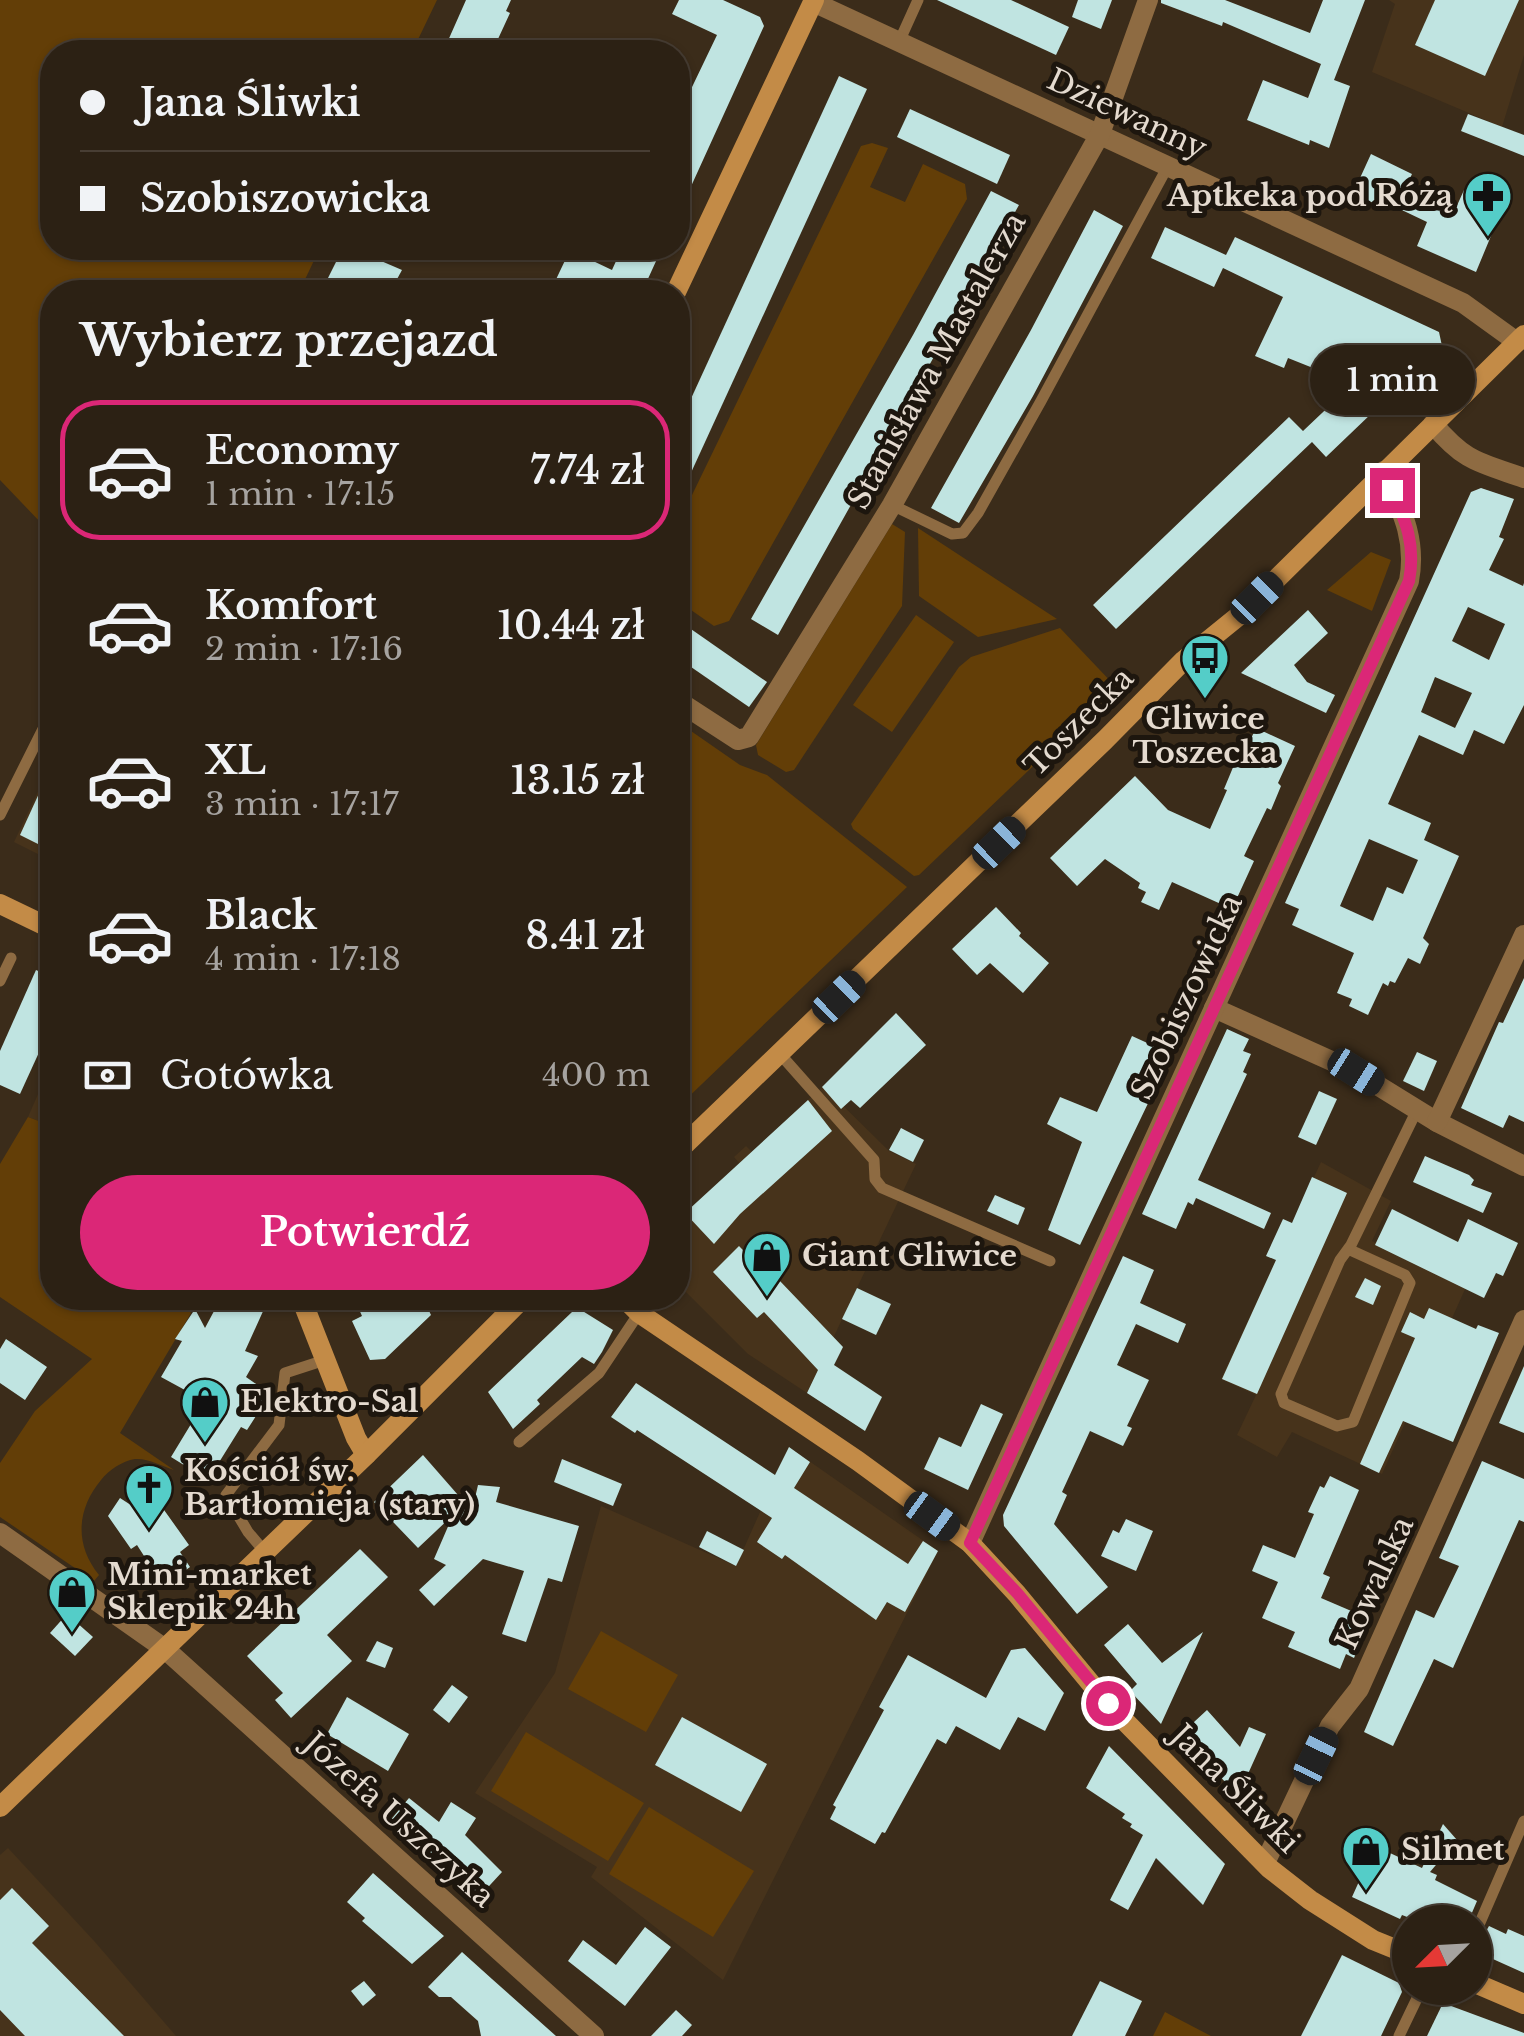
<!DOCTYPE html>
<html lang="pl">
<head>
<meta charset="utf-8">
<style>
  :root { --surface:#2c2114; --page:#382e22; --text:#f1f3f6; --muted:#a6a3a0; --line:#483e34; --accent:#db2777 }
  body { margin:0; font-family:"Libre Baskerville",serif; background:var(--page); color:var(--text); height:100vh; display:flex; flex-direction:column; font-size:38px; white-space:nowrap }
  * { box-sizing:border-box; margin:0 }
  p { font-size:32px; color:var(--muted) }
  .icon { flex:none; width:55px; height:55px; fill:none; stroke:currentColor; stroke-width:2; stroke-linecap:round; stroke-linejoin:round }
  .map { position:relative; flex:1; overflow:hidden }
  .drawer { position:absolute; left:40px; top:280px; width:650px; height:1030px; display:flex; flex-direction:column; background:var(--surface); border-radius:40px; box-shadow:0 2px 8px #0004,0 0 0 2px var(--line) }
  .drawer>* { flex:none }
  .banner { position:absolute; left:40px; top:40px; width:650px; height:220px; border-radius:40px; box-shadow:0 2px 8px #0004,0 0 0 2px var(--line); display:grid; align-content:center; height:220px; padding:0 40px; background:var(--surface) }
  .needle { width:65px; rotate:246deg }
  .buttons { position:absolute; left:1392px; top:1905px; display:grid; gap:20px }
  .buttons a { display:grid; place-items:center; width:100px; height:100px; border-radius:50%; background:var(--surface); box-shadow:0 2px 8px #0004,0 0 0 2px var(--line); font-size:50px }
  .end { position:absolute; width:45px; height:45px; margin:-22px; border:12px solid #db2777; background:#fff; box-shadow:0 0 0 5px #fff }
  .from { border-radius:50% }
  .bubble { position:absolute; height:70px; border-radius:35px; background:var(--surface); box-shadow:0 2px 8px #0004,0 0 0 2px var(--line); font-size:32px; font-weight:600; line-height:70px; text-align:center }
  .car { position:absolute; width:30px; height:60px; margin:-30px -15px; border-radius:12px; box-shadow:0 0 8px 2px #0007; background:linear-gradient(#222 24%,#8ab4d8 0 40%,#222 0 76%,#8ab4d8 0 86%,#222 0) }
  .banner b { display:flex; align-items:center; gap:35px; height:95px; font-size:38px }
  .banner b+b { border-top:2px solid var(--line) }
  .banner i { width:25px; height:25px; background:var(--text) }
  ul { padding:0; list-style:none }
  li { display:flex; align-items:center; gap:30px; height:140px; margin:0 20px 15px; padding:0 20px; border:5px solid transparent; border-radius:40px }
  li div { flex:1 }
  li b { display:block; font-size:38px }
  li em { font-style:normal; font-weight:600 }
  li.active { border-color:var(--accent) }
  li>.icon { width:90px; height:90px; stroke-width:1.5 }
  h2 { padding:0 40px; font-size:45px; line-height:120px }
  .pay { display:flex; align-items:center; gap:25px; height:110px; padding:0 40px; font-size:38px }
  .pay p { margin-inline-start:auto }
  .action { display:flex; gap:20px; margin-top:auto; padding:20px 40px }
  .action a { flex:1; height:115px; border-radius:60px; background:var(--accent); color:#fff; font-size:40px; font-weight:600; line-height:115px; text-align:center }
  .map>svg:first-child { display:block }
  .built { fill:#47331b }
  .green { fill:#633e07 }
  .building { fill:#c0e4e1; fill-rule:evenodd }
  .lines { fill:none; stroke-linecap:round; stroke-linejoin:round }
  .lane { stroke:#8e6b42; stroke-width:11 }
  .street { stroke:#8e6b42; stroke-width:20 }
  .secondary { stroke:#c38b47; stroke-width:20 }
  .route { stroke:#db2777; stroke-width:12 }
  .labels { text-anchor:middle; stroke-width:10; stroke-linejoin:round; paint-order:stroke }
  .street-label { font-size:30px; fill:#e4dacf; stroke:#1d160e }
  .poi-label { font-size:30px; font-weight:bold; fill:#e4dacf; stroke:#1d160e; text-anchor:start }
</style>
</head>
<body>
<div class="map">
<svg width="1524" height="2036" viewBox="0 0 1524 2036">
  <rect width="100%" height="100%" fill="#3b2c1a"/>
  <!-- built -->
  <g class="built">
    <polygon points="1389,0 1524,0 1524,55 1502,127 1372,72 1395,4"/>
    <polygon points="52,762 52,861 14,842"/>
    <polygon points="52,1062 52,1126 28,1117"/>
    <polygon points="823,1086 889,1151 916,1164 807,1393 748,1354 678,1284 678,1222 740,1164 734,1157 746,1146 752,1152"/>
    <polygon points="1321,1162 1391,1201 1372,1241 1466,1287 1382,1474 1292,1432 1277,1457 1237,1435 1256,1395 1221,1379"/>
    <polygon points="789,1447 938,1551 723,1980 591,1877 597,1867 475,1793 555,1673 601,1506 736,1566"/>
    <polygon points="8,1848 95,1942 176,2036 0,2036 0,1855"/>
  </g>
  <!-- green -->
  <g class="green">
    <polygon points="0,0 437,0 412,52 52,52 52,248 320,248 299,292 52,292 52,529 43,525 0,480"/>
    <polygon points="872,143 888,148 870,187 905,202 923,164 965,184 967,199 729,621 714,626 678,601 678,524 861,146"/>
    <polygon points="892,524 905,532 902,606 794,770 786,772 758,755 756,745"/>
    <polygon points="918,528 1057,619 978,637 919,596"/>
    <polygon points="1371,552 1391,560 1372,611 1327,590"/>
    <polygon points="916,615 954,642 892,732 853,705"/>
    <polygon points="1060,628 1116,687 919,875 914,876 853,829 851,824 959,667 971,657"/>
    <polygon points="678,722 740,765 767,775 907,887 678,1107"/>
    <path d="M28,1117L52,1126V1177L41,1193L52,1202V1298H181L191,1313L120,1433L174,1470C162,1466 148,1458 135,1459C122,1461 109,1470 101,1480C77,1509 74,1544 99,1575L94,1581L0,1517V1463L35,1411L92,1359L0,1297V1164Z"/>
    <polygon points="601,1631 678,1675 646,1732 568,1689"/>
    <polygon points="526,1732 644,1803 608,1861 491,1791"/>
    <polygon points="649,1807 754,1871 713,1937 609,1874"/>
    <polygon points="1165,2012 1211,2036 1153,2036"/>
  </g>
  <!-- building -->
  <g class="building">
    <polygon points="466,0 511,0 506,11 510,13 492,52 443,52"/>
    <polygon points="679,0 723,0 760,17 764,26 678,215 678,127 685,111 681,110 717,35 672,14"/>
    <polygon points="937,0 1011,0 1069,27 1056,55"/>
    <polygon points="1078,0 1112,0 1101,29 1072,17"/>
    <polygon points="1161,0 1225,0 1310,33 1323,0 1365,0 1334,80 1350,86 1329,148 1310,140 1309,145 1247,120 1263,80 1308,98 1321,64 1223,22 1222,26 1161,3"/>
    <polygon points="1435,0 1519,0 1485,76 1415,45"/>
    <polygon points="839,76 867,89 678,501 678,427"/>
    <polygon points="910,109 1010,155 997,184 897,137"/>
    <polygon points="1468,114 1524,135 1524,156 1461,131"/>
    <polygon points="1371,154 1412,174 1405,189 1455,210 1464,190 1469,192 1474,181 1498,191 1493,203 1503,207 1476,272 1417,246 1427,222 1385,202 1382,207 1365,199 1367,194 1355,189"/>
    <polygon points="991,191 1019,205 778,635 751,619 913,335"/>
    <polygon points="1094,210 1123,226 1033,396 959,523 931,508 1031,330"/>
    <polygon points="1165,227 1226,255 1235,237 1439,332 1442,346 1326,457 1312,442 1116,629 1093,605 1289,417 1303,431 1341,395 1322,387 1328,374 1288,358 1284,368 1255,356 1283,297 1223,268 1214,287 1151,258"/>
    <polygon points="343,248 351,248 402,270 390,292 321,292"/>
    <polygon points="622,248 662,248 642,292 550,292 570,250 612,270"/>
    <path d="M1481,488L1514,499L1499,537L1504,539L1489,570L1523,586L1524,583V705L1504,744L1474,730L1463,755L1419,735L1388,804L1431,823L1424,840L1459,856L1423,938L1429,944L1420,964L1408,958L1395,983L1390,981L1388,986L1383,983L1368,1015L1349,1006L1352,999L1337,993L1354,953L1292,925L1299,909L1285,903L1471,492ZM1468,607L1505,624L1489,660L1452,641ZM1435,677L1472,693L1455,728L1421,712ZM1369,839L1418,860L1403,894L1387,887L1373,921L1340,906Z"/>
    <polygon points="1308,610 1328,633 1294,665 1307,682 1335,695 1326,713 1241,673"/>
    <polygon points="678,620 767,682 749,707 678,658"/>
    <polygon points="1256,728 1295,746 1278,783 1281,786 1271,810 1267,808 1244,856 1254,861 1232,909 1172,882 1159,910 1141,902 1146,892 1138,888 1140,883 1105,859 1077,886 1050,858 1135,776 1168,810 1210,829 1227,790 1224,789 1234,765 1238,766"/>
    <polygon points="52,765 52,851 20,835"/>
    <polygon points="996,907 1021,933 1019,936 1049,963 1023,993 990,963 977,975 952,949"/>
    <polygon points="36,970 52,977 52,1024 20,1094 0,1085 0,1051"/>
    <polygon points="1524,978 1524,1122 1509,1115 1503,1128 1461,1108 1499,1022 1503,1023"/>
    <polygon points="896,1013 926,1045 860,1108 851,1100 841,1109 822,1087"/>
    <polygon points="1227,1029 1249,1039 1243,1051 1251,1054 1243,1072 1247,1074 1198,1180 1271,1213 1264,1229 1196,1198 1193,1205 1188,1202 1176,1229 1142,1214"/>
    <polygon points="1132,1036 1167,1052 1148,1093 1152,1095 1080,1245 1048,1230 1082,1142 1047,1124 1060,1097 1097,1112"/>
    <polygon points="1417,1052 1437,1061 1424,1091 1403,1081"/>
    <polygon points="1319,1091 1337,1099 1316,1145 1298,1137"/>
    <polygon points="808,1100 832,1131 740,1214 714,1244 685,1213"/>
    <polygon points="901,1128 924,1140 913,1162 889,1150"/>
    <polygon points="1425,1156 1469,1175 1474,1180 1471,1185 1492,1193 1483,1213 1413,1182"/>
    <polygon points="1312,1177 1347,1193 1257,1394 1222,1379 1276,1260 1266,1256 1283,1219 1292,1223"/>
    <polygon points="995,1195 1025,1208 1018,1225 987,1211"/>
    <polygon points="1392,1209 1458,1242 1468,1219 1518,1243 1503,1276 1496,1273 1484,1298 1375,1245"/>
    <polygon points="739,1246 776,1284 779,1280 843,1347 834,1365 882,1397 865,1431 807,1393 818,1370 764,1312 757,1318 713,1272"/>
    <polygon points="1123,1256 1154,1270 1140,1303 1186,1324 1178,1343 1136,1324 1117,1365 1149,1380 1127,1426 1132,1428 1123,1446 1090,1431 1062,1492 1067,1495 1054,1524 1108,1587 1077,1614 1004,1526 1003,1515"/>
    <polygon points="1365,1278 1381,1286 1373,1305 1355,1297"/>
    <polygon points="857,1288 891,1304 876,1335 842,1319"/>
    <polygon points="221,1298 269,1298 245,1351 258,1356 246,1377 262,1388 256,1397 265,1402 247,1430 241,1427 208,1480 171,1457 205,1401 161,1377 182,1341 175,1339 195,1309 205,1328"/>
    <polygon points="354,1298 423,1298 431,1315 385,1359 370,1360 352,1321 362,1316"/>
    <polygon points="1429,1308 1476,1329 1478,1325 1499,1333 1453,1442 1403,1421 1379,1473 1360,1464 1415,1338 1401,1332 1410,1312 1424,1319"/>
    <polygon points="581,1310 613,1330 602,1352 594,1364 582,1357 537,1400 540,1404 513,1429 488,1392 572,1312"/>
    <polygon points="6,1339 47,1367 25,1400 0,1383 0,1349"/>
    <polygon points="1524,1366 1524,1433 1499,1423"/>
    <polygon points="636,1383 775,1475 789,1447 810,1462 794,1488 908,1564 923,1541 938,1551 905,1612 887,1602 876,1620 785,1555 782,1559 757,1542 772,1518 637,1430 635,1433 611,1417"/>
    <polygon points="981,1404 1003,1414 968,1490 924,1469 939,1437 961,1447"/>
    <polygon points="423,1455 472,1511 478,1485 500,1487 496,1502 579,1526 562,1582 548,1578 526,1642 502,1634 524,1571 483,1559 434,1606 419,1590 446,1565 434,1559 453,1515 418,1548 374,1502"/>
    <polygon points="562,1459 622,1484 613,1506 554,1482"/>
    <polygon points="1482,1461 1524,1479 1524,1522 1519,1520 1453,1668 1434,1659 1393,1746 1364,1732 1416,1610 1434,1618 1459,1566 1439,1558"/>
    <polygon points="1330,1476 1359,1490 1323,1574 1330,1577 1321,1598 1370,1619 1354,1658 1346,1654 1340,1669 1288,1647 1295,1632 1262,1618 1278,1582 1252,1571 1263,1545 1295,1558 1314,1514 1308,1512 1320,1486 1324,1488"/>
    <polygon points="142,1479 189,1545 180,1552 190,1567 172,1580 161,1564 153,1570 137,1545 131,1549 108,1516 120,1498 140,1511"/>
    <polygon points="1126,1519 1153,1531 1136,1571 1101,1556 1113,1530 1119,1533"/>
    <polygon points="707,1531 744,1550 736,1566 699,1547"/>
    <polygon points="360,1549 388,1577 327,1635 352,1661 291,1718 275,1700 283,1693 247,1656"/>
    <polygon points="67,1614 93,1637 75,1656 50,1633"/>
    <polygon points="1128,1624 1162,1663 1203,1632 1161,1724 1130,1691 1137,1684 1104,1645"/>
    <polygon points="377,1641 393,1648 385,1668 366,1661"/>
    <polygon points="1025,1648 1064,1693 1045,1731 1018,1717 1000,1750 956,1726 946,1744 937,1739 885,1833 882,1832 875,1844 830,1819 836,1807 833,1805 884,1710 879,1707 908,1655 986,1698 1011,1650"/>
    <polygon points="452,1685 468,1697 449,1723 433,1710"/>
    <polygon points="347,1697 409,1734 388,1771 327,1734"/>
    <polygon points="1207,1710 1240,1747 1249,1727 1266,1734 1238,1796 1181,1734"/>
    <polygon points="682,1717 767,1764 741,1812 655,1765"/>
    <polygon points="1109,1746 1225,1864 1203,1905 1156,1858 1128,1910 1110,1900 1143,1835 1130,1827 1132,1824 1122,1818 1125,1814 1086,1788"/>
    <polygon points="409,1798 439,1822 451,1802 476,1818 465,1835 502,1872 479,1897 430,1852 428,1854 389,1822"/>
    <polygon points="1443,1824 1457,1840 1430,1872 1437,1875 1435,1880 1477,1901 1468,1922 1420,1922 1402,1915 1400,1919 1352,1897 1375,1846 1422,1868"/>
    <polygon points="373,1873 444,1936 412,1964 362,1921 365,1918 347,1902"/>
    <polygon points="12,1888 49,1926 32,1943 124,2036 25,2036 0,2010 0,1900"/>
    <polygon points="1489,1926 1506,1934 1508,1929 1524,1936 1524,1973 1475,1951"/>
    <polygon points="645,1927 671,1947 625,2006 568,1961 583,1940 616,1965"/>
    <polygon points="462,1952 492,1979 556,2036 481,2036 478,2021 451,1997 439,1997 428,1987"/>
    <polygon points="1342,1955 1399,1983 1402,1992 1381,2036 1301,2036"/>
    <polygon points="364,1981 376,1995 363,2006 351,1991"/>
    <polygon points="1100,1981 1142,2001 1125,2036 1072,2036"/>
    <polygon points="1443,2003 1524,2033 1524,2036 1427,2036"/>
    <polygon points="676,2010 692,2025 682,2036 651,2036"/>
  </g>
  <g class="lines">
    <!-- lane -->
    <g class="lane">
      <polyline points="899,42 918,0"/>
      <polyline points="892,505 952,534 963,533 978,513 1041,401 1168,166"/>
      <polyline points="0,815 52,711"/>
      <polyline points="0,981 11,958"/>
      <polyline points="780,1054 874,1160 875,1179 882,1188 1050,1261"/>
      <polyline points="1348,1249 1405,1275 1410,1283 1353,1422 1337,1426 1284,1403 1281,1394 1340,1260 1351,1245 1417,1110"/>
      <polyline points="519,1442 599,1373 639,1313"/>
      <polyline points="265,1552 248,1532 226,1495 279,1425 285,1373 325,1360"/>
      <polyline points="1475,1934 1524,1821"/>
      <polyline points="1399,2036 1422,1988"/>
    </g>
    <!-- street -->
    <g class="street">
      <polyline points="813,2 1463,303 1517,342"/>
      <path d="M1433,424C1465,462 1478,462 1524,478"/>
      <polyline points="678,701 738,740 749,737 892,505 1100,134 1148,0"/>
      <polyline points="1214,1008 1356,1072 1437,1122 1524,1166"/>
      <polyline points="1437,1122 1524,935"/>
      <polyline points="0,1533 165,1649 594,2036"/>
      <path d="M970,1543L1409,581C1417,539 1401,509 1384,471"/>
      <polyline points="1265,1863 1330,1726 1359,1689 1524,1320"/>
    </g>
    <!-- secondary -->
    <g class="secondary">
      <polyline points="676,292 814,0"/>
      <polyline points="0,904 52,929"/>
      <polyline points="678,1151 1105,740 1183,661 1241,614 1524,335"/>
      <polyline points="301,1298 356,1438 366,1455"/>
      <polyline points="624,1298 639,1313 858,1461 970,1543 1017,1594 1107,1703 1269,1868 1310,1900 1373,1940 1410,1955"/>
      <polyline points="0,1807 366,1455 523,1298"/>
      <polyline points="1475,1983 1524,2004"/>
    </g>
  </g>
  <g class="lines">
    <!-- route -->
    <path class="route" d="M1108,1703L1018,1594L970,1543L1409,581C1416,545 1406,522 1392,490"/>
  </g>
  <!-- icons -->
  <defs>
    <g id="pharmacy-pin" transform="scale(2.5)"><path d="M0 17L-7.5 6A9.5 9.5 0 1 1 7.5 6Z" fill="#54cdc8" stroke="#1d160e"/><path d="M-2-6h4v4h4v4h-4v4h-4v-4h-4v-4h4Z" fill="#111"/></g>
    <g id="bus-pin" transform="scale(2.5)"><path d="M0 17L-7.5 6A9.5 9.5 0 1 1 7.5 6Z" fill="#54cdc8" stroke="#1d160e"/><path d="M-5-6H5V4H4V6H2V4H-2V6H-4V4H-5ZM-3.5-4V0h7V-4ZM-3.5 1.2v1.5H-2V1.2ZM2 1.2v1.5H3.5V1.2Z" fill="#111"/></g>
    <g id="shop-pin" transform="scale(2.5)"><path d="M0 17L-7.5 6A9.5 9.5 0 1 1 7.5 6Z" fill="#54cdc8" stroke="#1d160e"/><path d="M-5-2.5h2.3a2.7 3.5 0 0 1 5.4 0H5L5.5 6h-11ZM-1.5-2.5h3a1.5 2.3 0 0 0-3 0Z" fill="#111"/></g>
    <g id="church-pin" transform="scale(2.5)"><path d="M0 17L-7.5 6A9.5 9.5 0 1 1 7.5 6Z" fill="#54cdc8" stroke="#1d160e"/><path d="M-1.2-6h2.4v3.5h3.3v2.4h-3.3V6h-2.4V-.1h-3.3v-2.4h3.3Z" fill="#111"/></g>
  </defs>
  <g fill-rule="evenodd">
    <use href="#pharmacy-pin" x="1488" y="196"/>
    <use href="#bus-pin" x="1205" y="658"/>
    <use href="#shop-pin" x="767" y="1256"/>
    <use href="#shop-pin" x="205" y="1402"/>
    <use href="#church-pin" x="149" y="1488"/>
    <use href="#shop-pin" x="72" y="1592"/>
    <use href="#shop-pin" x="1366" y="1850"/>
  </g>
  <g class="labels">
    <!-- street labels -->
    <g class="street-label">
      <text transform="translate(1127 114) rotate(25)" y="10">Dziewanny</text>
      <text transform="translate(937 361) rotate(-61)" y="10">Stanisława Mastalerza</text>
      <text transform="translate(1079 722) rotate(-45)" y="10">Toszecka</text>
      <text transform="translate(1187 997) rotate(-65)" y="10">Szobiszowicka</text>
      <text transform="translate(1375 1583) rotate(-65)" y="10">Kowalska</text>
      <text transform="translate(1235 1789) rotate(45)" y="10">Jana Śliwki</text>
      <text transform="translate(399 1820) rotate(42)" y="10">Józefa Uszczyka</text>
    </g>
    <!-- poi labels -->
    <g class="poi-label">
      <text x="1453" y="206" text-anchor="end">Aptkeka pod Różą</text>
      <text x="1205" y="729" text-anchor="middle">Gliwice<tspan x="1205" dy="34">Toszecka</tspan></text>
      <text x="802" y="1266">Giant Gliwice</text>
      <text x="240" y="1412">Elektro-Sal</text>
      <text x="184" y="1481">Kościół św.<tspan x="184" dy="34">Bartłomieja (stary)</tspan></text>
      <text x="107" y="1585">Mini-market<tspan x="107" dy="34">Sklepik 24h</tspan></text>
      <text x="1401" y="1860">Silmet</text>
    </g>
  </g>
</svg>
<div class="buttons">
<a><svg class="needle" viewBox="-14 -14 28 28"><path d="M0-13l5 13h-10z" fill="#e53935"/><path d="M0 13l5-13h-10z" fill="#a6a3a0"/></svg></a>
</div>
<i class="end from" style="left:1108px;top:1703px"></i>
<i class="end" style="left:1392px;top:490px"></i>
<div class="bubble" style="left:1310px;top:345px;width:165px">1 min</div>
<i class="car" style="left:1257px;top:598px;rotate:45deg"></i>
<i class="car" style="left:999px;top:843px;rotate:46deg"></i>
<i class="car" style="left:839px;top:997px;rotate:46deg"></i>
<i class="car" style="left:1356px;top:1072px;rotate:122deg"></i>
<i class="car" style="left:932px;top:1516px;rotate:126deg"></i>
<i class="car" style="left:1316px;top:1756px;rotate:26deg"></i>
<div class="banner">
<b><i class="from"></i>Jana Śliwki</b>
<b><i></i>Szobiszowicka</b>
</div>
<section class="drawer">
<h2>Wybierz przejazd</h2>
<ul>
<li class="active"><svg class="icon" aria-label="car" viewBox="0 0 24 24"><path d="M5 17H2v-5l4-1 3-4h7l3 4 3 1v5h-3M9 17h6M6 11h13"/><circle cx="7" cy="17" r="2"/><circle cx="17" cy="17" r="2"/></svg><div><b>Economy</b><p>1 min · 17:15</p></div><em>7.74 zł</em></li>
<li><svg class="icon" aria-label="car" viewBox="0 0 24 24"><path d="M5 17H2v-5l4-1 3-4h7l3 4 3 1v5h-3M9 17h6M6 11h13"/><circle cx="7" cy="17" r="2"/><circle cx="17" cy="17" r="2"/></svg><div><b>Komfort</b><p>2 min · 17:16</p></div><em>10.44 zł</em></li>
<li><svg class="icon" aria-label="car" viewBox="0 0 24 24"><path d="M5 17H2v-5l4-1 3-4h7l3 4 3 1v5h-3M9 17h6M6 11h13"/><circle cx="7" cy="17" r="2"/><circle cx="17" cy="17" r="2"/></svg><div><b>XL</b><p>3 min · 17:17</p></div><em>13.15 zł</em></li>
<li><svg class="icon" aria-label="car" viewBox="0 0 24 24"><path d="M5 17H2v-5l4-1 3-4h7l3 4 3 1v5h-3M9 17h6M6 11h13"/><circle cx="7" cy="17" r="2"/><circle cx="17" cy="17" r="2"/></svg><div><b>Black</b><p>4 min · 17:18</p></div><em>8.41 zł</em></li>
</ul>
<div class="pay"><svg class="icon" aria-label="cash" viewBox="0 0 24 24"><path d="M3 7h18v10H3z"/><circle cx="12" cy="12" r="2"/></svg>Gotówka<p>400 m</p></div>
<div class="action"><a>Potwierdź</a></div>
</section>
</div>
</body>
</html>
